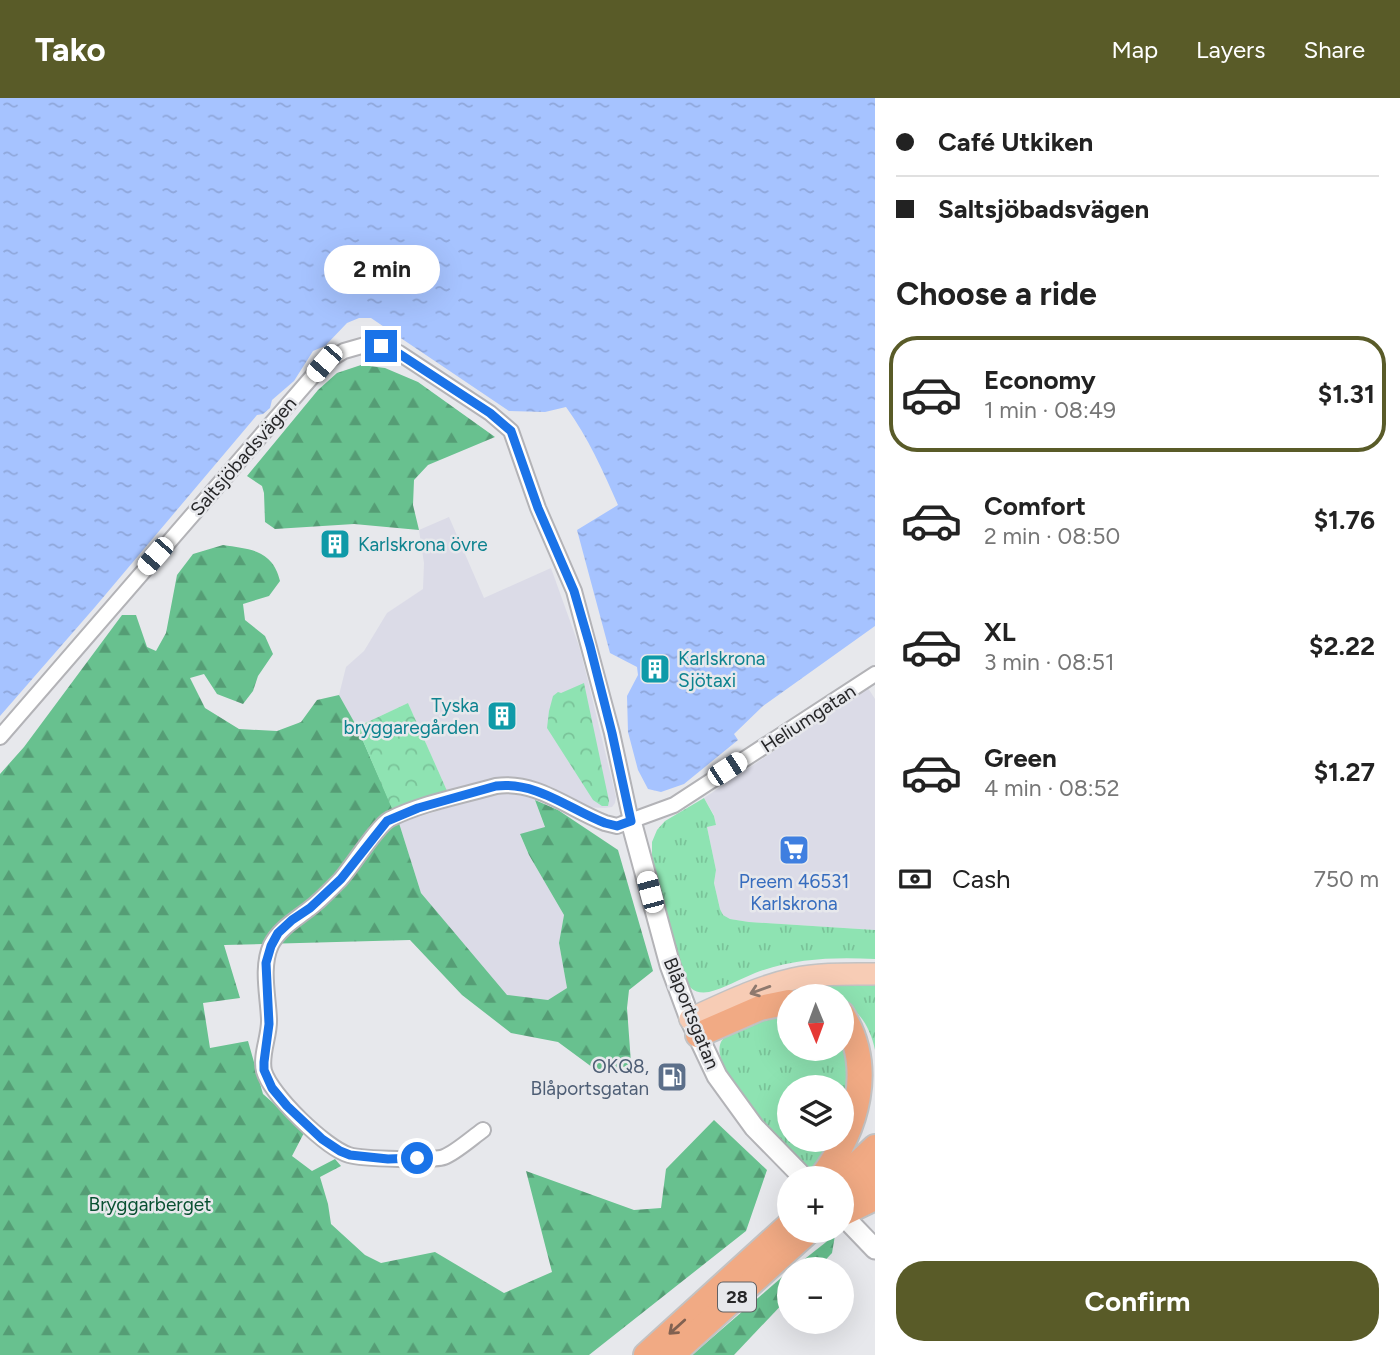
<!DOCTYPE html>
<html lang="en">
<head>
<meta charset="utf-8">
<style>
  :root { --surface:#fff; --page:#f2f2f2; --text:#222; --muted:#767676; --line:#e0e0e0; --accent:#595b28 }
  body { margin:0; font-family:Figtree,sans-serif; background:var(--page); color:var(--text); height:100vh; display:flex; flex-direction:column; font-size:26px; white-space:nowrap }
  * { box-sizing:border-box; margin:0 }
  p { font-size:23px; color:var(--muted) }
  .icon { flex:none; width:38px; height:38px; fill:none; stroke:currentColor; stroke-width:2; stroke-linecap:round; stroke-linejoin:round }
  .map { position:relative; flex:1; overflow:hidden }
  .details { display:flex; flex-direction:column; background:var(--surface); width:525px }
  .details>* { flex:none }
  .hud { display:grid; align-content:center; height:154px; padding:0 21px; background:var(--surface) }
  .needle { width:46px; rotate:179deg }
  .fabs { position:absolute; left:777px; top:886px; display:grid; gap:14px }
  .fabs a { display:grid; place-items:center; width:77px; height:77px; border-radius:50%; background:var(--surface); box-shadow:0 7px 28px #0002; font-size:35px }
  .end { position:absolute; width:32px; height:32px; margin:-16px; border:9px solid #1a73e8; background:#fff; box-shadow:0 0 0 4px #fff }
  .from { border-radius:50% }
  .bubble { position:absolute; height:49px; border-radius:24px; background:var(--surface); box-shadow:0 7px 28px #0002; font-size:23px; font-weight:700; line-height:49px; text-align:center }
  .car { position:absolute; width:21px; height:42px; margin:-21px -10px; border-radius:9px; box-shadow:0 0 5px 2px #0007; background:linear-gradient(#fff 24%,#345 0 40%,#fff 0 76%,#345 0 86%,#fff 0) }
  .hud b { display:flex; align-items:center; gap:24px; height:66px; font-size:26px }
  .hud b+b { border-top:2px solid var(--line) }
  .hud i { width:18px; height:18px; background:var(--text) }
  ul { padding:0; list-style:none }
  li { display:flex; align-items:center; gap:21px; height:116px; margin:0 14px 10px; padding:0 7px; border:4px solid transparent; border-radius:28px }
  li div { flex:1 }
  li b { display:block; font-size:26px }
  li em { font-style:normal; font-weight:700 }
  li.current { border-color:var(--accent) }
  li>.icon { width:63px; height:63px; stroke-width:1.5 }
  h2 { padding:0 21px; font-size:32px; line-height:84px }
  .pay { display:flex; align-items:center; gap:18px; height:77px; padding:0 21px; font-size:26px }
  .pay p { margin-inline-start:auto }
  .primary-button { display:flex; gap:14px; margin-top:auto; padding:14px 21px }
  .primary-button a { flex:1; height:80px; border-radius:28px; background:var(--accent); color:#fff; font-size:28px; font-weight:700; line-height:80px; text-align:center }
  header { display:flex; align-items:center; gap:42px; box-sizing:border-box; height:98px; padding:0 35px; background:var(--accent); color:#fff }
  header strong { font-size:33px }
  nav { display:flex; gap:38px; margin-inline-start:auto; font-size:24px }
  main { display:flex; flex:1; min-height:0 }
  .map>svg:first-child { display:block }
  .built { fill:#dbdbe7 }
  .grass { fill:url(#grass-tufts) }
  .forest { fill:url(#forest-firs) }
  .park { fill:url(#park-crowns) }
  .water { fill:url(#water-ripples) }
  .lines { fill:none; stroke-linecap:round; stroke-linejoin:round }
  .street-casing { stroke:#b3b3b7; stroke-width:18 }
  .secondary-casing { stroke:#b3b3b7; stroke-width:23 }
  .primary-casing { stroke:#c2c2c3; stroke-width:24 }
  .highway-casing { stroke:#c2c2c3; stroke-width:28 }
  .street { stroke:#fff; stroke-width:14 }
  .secondary { stroke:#fff; stroke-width:19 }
  .primary { stroke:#f7ccb5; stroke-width:21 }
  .highway { stroke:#f1aa84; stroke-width:24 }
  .oneway { stroke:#8e796e }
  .oneway2 { stroke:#816151 }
  .route { stroke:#1a73e8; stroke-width:9 }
  .labels { text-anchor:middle; stroke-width:5; stroke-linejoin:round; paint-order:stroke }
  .shield { fill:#e7e8ec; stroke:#606063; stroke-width:2 }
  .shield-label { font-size:18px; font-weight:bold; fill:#262628 }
  .street-label { font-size:19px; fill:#262628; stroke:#e7e8ec }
  .culture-label { font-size:19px; fill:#0d838f; stroke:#e7e8ec; text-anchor:start }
  .shop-label { font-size:19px; fill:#366cbe; stroke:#e7e8ec }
  .service-label { font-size:19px; fill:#4e5e75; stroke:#e7e8ec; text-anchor:end }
  .park-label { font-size:19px; fill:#085031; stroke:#e7e8ec }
</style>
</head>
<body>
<header>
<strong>Tako</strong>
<nav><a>Map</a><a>Layers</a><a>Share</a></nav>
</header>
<main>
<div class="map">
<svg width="875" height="1257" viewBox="0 0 875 1257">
  <defs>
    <pattern id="grass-tufts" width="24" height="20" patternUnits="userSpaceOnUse" patternTransform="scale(1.75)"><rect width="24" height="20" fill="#8ee3b2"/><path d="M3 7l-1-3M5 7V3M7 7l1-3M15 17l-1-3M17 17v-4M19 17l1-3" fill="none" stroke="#7ac399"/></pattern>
    <pattern id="forest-firs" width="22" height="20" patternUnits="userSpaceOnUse" patternTransform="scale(1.75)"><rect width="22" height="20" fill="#68c18f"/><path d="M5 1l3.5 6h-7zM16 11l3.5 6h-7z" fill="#559d75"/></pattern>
    <pattern id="park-crowns" width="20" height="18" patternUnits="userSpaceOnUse" patternTransform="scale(1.75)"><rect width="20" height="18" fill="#8ee3b2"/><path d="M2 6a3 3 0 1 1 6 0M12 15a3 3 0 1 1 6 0" fill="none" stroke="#7ac399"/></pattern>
    <pattern id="water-ripples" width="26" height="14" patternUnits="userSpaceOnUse" patternTransform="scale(1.75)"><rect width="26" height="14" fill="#a6c3ff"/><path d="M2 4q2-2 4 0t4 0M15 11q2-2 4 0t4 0" fill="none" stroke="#8fa7db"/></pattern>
  </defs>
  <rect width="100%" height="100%" fill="#e7e8ec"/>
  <!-- built -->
  <g class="built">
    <polygon points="449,419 484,500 551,470 579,548 588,583 616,699 615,705 612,709 605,710 581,709 536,687 448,695 408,605 357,629 339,597 346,569 364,553 387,515 423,491 424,465 419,432"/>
    <polygon points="868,590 875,601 875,832 749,824 730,821 723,817 720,811 714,785 716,772 707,729 716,727 714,717 704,700"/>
    <polygon points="513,694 535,702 545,730 520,737 529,757 564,817 559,845 567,890 548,902 507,898 421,795 399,725 479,700"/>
  </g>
  <!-- grass -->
  <g class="grass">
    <path d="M704,700L714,718L716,727L707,729L716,772L714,785L720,811L723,817L730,821L749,824L875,832V861C834,859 795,860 755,875C740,881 725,890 709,894C695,896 689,891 684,879L660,793L652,758V744L657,732L665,723Z"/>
    <path d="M875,883V952C871,932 861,913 842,904V898H829L820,894L800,893L775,897L781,889Z"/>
    <path d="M789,915V950H842V932L856,950L842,1036V989H789V1041H839L811,1074C792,1054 707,972 721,944C728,930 774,918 789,915Z"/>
  </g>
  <!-- forest -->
  <g class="forest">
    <polygon points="361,267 385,270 418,284 495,339 428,367 414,382 413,407 419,432 354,426 275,431 265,424 264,395 262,388 247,378 318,292 337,275"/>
    <path d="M223,447C250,451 273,452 280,483L269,498L243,506L245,522L265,538L273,556L258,578L253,593L243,606L217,596L204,576L190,580L205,610L239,631L277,633L301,624L317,602L339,597L357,629L399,725L421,795L507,897L548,902L567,890L559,845L564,817L529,757L520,736L545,729L535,702L558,712L618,752L653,873L629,892L627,910L631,965L624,969L596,972L558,944L511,935L462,897L410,842L224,847L240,900L203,905L210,950L248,943L263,996L305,1033L292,1058L312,1073L335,1061L341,1068L320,1079L328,1106L331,1126L365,1157L381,1165L435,1154L504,1195L552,1174L526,1073L634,1112L661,1110L666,1071L714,1022L767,1072L746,1133L589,1257H0V676L24,649L122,517H136L147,549L156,553L166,535L177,477L193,456Z"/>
    <polygon points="835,1137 832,1155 817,1171 792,1171"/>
    <polygon points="789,1173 789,1199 734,1257 692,1257"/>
  </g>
  <!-- park -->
  <g class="park">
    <polygon points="584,585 609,703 608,708 602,708 593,702 547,630 549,613 553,598 558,594 561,595"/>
    <polygon points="408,605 448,695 393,713 357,629"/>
  </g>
  <!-- water -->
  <path class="water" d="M0,0H875V528L763,608L734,636L738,642L684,686L661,694L648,691L638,672L628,634L627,598L638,577L637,569L610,555L577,432L618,407C603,373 588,339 566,309L545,314L509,313L371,220H359L347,225L325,248L313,253L294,283L272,302L270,310L263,316L257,317L95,509L0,618Z"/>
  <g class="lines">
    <!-- street casing -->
    <g class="street-casing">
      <g id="street">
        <polyline points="0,639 324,265 344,253 365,247 381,249 399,255 490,315 511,333 538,410 574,493 612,635 631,723"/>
        <path d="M483,1032C473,1039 455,1055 444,1059C433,1063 362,1061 349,1057C326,1050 271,997 264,973C260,957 270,937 269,921C268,897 261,869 271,847C279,831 295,822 309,811C320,803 330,792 340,782C352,769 377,728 390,721C422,705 461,698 496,688C536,682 569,711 605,725L617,728L622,726L674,707L875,576"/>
      </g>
    </g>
    <!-- secondary casing -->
    <g class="secondary-casing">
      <g id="secondary">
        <polyline points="631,723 670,867 690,921 717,978 754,1029 804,1080"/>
        <polyline points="851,1126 875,1151"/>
      </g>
    </g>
    <!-- primary casing -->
    <g class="primary-casing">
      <path id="primary" d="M690,921C723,906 757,889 793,881C820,875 848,876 875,876"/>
    </g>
    <!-- highway casing -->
    <g class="highway-casing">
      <g id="highway">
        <polyline points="698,937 760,910 789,904"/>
        <path d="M821,1080C858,1031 875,969 842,916"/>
        <polyline points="842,1080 875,1049"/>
        <polyline points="842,1103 875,1073"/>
        <polyline points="842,1116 875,1100"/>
        <polyline points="646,1257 789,1127"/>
        <polyline points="672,1257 810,1132"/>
      </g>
    </g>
    <!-- street -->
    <use href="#street" class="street"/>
    <!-- secondary -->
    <use href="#secondary" class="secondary"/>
    <!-- primary -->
    <use href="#primary" class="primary"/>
    <!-- highway -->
    <use href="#highway" class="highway"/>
  </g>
  <!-- one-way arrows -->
  <defs><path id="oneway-shaft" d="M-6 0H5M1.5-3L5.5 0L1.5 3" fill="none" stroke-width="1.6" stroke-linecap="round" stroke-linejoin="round" transform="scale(1.75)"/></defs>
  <use class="oneway" href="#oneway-shaft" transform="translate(760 892) rotate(160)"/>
  <use class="oneway2" href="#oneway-shaft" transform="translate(677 1229) rotate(138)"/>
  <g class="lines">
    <!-- route -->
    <path class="route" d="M381,248L398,255L490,315L511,333L538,410L574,493L590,548L612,635L631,723L617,728L605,725C569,711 536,683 496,688L418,710L387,723L341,781L310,810L292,822L278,835L271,848L266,865L269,926L264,964V972L272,990L287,1008L322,1041L340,1053L350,1057L388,1061L417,1060"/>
  </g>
  <!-- icons -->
  <defs>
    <g id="building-square" transform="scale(1.575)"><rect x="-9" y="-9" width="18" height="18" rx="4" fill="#0f9aa8" stroke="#e7e8ec"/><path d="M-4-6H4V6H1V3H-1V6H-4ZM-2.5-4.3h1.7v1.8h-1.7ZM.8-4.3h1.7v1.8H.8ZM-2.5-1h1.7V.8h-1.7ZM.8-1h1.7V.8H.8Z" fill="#fff"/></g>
    <g id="supermarket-square" transform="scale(1.575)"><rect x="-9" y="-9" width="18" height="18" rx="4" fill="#3f7fe0" stroke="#e7e8ec"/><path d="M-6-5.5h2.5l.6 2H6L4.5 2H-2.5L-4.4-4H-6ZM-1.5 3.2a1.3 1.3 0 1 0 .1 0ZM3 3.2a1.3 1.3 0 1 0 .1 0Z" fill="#fff"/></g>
    <g id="fuel-square" transform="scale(1.575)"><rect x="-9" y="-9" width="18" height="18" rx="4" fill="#5c6f8a" stroke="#e7e8ec"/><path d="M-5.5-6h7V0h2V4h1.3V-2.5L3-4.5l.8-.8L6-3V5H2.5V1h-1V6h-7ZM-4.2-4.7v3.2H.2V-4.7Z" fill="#fff"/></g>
  </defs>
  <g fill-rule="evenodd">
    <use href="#building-square" x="335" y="446"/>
    <use href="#building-square" x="655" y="571"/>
    <use href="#building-square" x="502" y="618"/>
    <use href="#supermarket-square" x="794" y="752"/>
    <use href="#fuel-square" x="672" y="979"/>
  </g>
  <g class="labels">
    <!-- shield labels -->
    <rect class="shield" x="718" y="1184.5" width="38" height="29" rx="5"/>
    <g class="shield-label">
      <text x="737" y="1205">28</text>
    </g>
    <!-- street labels -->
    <g class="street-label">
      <text transform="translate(243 358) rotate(-49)" y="7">Saltsjöbadsvägen</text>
      <text transform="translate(808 620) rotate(-33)" y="7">Heliumgatan</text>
      <text transform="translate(692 915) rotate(68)" y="7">Blåportsgatan</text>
    </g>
    <!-- culture labels -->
    <g class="culture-label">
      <text x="358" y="453">Karlskrona övre</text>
      <text x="678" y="567">Karlskrona<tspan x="678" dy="22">Sjötaxi</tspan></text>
      <text x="479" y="614" text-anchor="end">Tyska<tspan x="479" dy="22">bryggaregården</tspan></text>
    </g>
    <!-- shop labels -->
    <g class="shop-label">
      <text x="794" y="790">Preem 46531<tspan x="794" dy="22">Karlskrona</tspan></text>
    </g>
    <!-- service labels -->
    <g class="service-label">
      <text x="649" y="975">OKQ8,<tspan x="649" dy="22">Blåportsgatan</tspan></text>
    </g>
    <!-- park labels -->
    <g class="park-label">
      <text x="150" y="1113">Bryggarberget</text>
    </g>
  </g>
</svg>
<div class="fabs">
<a><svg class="needle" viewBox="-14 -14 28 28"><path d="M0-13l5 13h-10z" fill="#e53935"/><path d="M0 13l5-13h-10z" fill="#767676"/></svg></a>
<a><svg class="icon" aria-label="layers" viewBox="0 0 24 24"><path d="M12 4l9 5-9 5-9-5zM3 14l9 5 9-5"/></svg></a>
<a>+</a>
<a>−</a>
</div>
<i class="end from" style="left:417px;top:1060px"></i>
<i class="end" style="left:381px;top:248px"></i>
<div class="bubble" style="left:324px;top:147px;width:116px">2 min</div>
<i class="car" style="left:324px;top:265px;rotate:221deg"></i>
<i class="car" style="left:155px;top:458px;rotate:221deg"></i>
<i class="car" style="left:727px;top:671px;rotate:57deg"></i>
<i class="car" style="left:650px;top:794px;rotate:345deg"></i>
</div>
<section class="details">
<div class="hud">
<b><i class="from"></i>Café Utkiken</b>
<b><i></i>Saltsjöbadsvägen</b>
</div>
<h2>Choose a ride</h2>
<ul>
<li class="current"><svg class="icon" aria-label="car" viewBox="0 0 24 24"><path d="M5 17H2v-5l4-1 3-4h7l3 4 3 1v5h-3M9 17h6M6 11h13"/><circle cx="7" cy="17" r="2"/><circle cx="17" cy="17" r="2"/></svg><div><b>Economy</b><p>1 min · 08:49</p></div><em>$1.31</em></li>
<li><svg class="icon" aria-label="car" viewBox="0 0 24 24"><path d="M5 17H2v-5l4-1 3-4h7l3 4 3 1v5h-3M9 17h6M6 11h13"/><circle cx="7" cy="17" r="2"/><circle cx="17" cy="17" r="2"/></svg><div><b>Comfort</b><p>2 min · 08:50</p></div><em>$1.76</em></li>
<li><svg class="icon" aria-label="car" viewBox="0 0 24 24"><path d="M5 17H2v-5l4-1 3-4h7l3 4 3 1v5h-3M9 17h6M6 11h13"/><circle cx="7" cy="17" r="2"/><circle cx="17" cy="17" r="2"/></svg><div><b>XL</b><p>3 min · 08:51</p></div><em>$2.22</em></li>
<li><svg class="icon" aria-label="car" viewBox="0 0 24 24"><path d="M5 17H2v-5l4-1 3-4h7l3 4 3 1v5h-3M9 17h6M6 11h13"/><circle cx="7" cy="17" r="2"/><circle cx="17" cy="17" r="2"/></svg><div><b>Green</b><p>4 min · 08:52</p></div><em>$1.27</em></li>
</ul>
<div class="pay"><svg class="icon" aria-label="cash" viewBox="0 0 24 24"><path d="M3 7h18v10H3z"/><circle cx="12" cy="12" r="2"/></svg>Cash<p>750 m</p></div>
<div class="primary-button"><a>Confirm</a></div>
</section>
</main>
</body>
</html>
